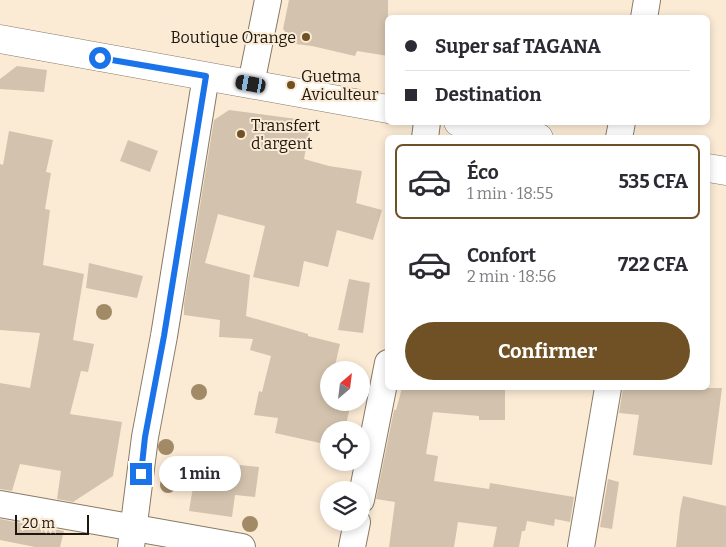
<!DOCTYPE html>
<html lang="fr">
<head>
<meta charset="utf-8">
<style>
  :root { --surface:#fff; --page:#f2f2f3; --text:#2b2b33; --muted:#7c7c81; --line:#e1e1e2; --accent:#6f5125 }
  body { margin:0; font-family:Bitter,serif; background:var(--page); color:var(--text); height:100vh; display:flex; flex-direction:column; font-size:19px; white-space:nowrap }
  * { box-sizing:border-box; margin:0 }
  p { font-size:16px; color:var(--muted) }
  .icon { flex:none; width:28px; height:28px; fill:none; stroke:currentColor; stroke-width:2; stroke-linecap:round; stroke-linejoin:round }
  .map { position:relative; flex:1; overflow:hidden }
  .panel { position:absolute; left:385px; top:135px; width:325px; height:255px; display:flex; flex-direction:column; background:var(--surface); border-radius:8px; box-shadow:0 2px 8px #0003 }
  .panel>* { flex:none }
  .banner { position:absolute; left:385px; top:15px; width:325px; height:110px; border-radius:8px; box-shadow:0 2px 8px #0003; display:grid; align-content:center; height:110px; padding:0 20px; background:var(--surface) }
  .needle { width:32px; rotate:28deg }
  .controls { position:absolute; left:320px; top:361px; display:grid; gap:10px }
  .controls a { display:grid; place-items:center; width:50px; height:50px; border-radius:50%; background:var(--surface); box-shadow:0 2px 8px #0003; font-size:25px }
  .scale { position:absolute; left:15px; bottom:12px; width:74px; box-sizing:border-box; padding-left:5px; border:2px solid #1d1810; border-top:0; font-size:14px; line-height:18px; white-space:nowrap; color:#1d1810; -webkit-text-stroke:4px #fbebd5; paint-order:stroke }
  .end { position:absolute; width:22px; height:22px; margin:-11px; border:6px solid #1a73e8; background:#fff; box-shadow:0 0 0 2px #fff }
  .from { border-radius:50% }
  .bubble { position:absolute; height:35px; border-radius:18px; background:var(--surface); box-shadow:0 2px 8px #0003; font-size:16px; font-weight:700; line-height:35px; text-align:center }
  .car { position:absolute; width:15px; height:30px; margin:-15px -8px; border-radius:6px; box-shadow:0 0 4px 1px #0007; background:linear-gradient(#222 24%,#8ab4d8 0 40%,#222 0 76%,#8ab4d8 0 86%,#222 0) }
  .banner b { display:flex; align-items:center; gap:18px; height:48px; font-size:19px }
  .banner b+b { border-top:1px solid var(--line) }
  .banner i { width:12px; height:12px; background:var(--text) }
  ul { padding:9px 0 0; list-style:none }
  li { display:flex; align-items:center; gap:15px; height:75px; margin:0 10px 8px; padding:0 10px; border:2px solid transparent; border-radius:8px }
  li div { flex:1 }
  li b { display:block; font-size:19px }
  li em { font-style:normal; font-weight:700 }
  li.active { border-color:var(--accent) }
  li>.icon { width:45px; height:45px; stroke-width:1.5 }
  .cta { display:flex; gap:10px; margin-top:auto; padding:10px 20px }
  .cta a { flex:1; height:58px; border-radius:30px; background:var(--accent); color:#fff; font-size:20px; font-weight:700; line-height:58px; text-align:center }
  .map>svg:first-child { display:block }
  .building { fill:#d3c3ae }
  .lines { fill:none; stroke-linecap:round; stroke-linejoin:round }
  .street-casing { stroke:#887a67; stroke-width:28 }
  .secondary-casing { stroke:#887a67; stroke-width:29 }
  .street { stroke:#fff; stroke-width:26 }
  .secondary { stroke:#fff; stroke-width:28 }
  .tree { fill:#a18a65 }
  .route { stroke:#1a73e8; stroke-width:6 }
  .poi-dot { fill:#6f5125; stroke:#fbebd5; stroke-width:2 }
  .labels { text-anchor:middle; stroke-width:4; stroke-linejoin:round; paint-order:stroke }
  .poi-label { font-size:16px; fill:#1d1810; stroke:#fbebd5; text-anchor:start }
</style>
</head>
<body>
<div class="map">
<svg width="726" height="547" viewBox="0 0 726 547">
  <rect width="100%" height="100%" fill="#fbebd5"/>
  <!-- building -->
  <g class="building">
    <polygon points="289,0 388,0 388,56 357,51 355,56 312,46 296,44 283,29"/>
    <polygon points="17,66 47,70 44,92 0,89 0,79"/>
    <polygon points="229,110 311,121 304,159 329,166 362,171 356,203 382,210 373,240 337,230 328,267 304,261 299,287 253,277 265,226 241,220 218,214 205,263 250,275 246,316 308,334 308,336 340,344 334,370 329,370 329,393 327,402 351,402 345,430 329,430 329,445 275,433 278,418 254,415 259,391 262,392 271,356 250,350 253,339 219,337 220,320 184,315 184,304 214,120"/>
    <polygon points="9,131 53,140 46,172 51,173 45,209 50,210 43,265 84,274 73,340 94,344 88,372 81,371 70,414 122,422 113,476 73,502 57,499 61,471 20,464 12,491 0,489 0,383 30,388 40,333 0,330 0,164 3,165"/>
    <polygon points="128,140 158,151 150,172 120,161"/>
    <polygon points="89,263 143,276 137,298 86,288"/>
    <polygon points="349,279 370,283 363,333 338,330"/>
    <polygon points="402,388 505,388 505,420 479,420 479,416 433,412 426,454 438,456 434,481 489,489 490,483 574,497 570,522 555,519 554,526 527,521 525,531 522,531 519,547 493,547 497,527 458,522 454,547 389,547 395,502 376,499 394,410 396,410"/>
    <polygon points="623,388 722,388 712,465 633,455 639,415 619,413"/>
    <polygon points="240,465 259,467 255,497 235,495 232,517 189,511 193,487 197,487 201,467 239,474"/>
    <polygon points="608,479 619,482 612,529 600,527"/>
    <polygon points="683,496 726,506 726,547 676,547 680,511"/>
    <polygon points="0,519 64,531 60,547 35,547 0,540"/>
  </g>
  <g class="lines">
    <!-- street casing -->
    <g class="street-casing">
      <g id="street">
        <polyline points="644,18 647,0"/>
        <polyline points="251,84 268,0"/>
        <polyline points="425,138 427,122"/>
        <polyline points="619,138 622,122"/>
        <polyline points="361,500 388,363"/>
        <polyline points="0,504 242,547"/>
        <polyline points="131,547 145,437 164,336 206,76"/>
        <polyline points="352,547 357,522"/>
        <polyline points="581,547 608,388"/>
      </g>
    </g>
    <!-- secondary casing -->
    <g class="secondary-casing">
      <g id="secondary">
        <polyline points="0,39 388,109"/>
        <polyline points="458,122 539,138"/>
        <polyline points="708,168 726,171"/>
      </g>
    </g>
    <!-- street -->
    <use href="#street" class="street"/>
    <!-- secondary -->
    <use href="#secondary" class="secondary"/>
  </g>
  <!-- trees -->
  <g class="tree">
    <circle cx="104" cy="312" r="8"/>
    <circle cx="199" cy="392" r="8"/>
    <circle cx="166" cy="447" r="8"/>
    <circle cx="168" cy="485" r="8"/>
    <circle cx="250" cy="524" r="8"/>
  </g>
  <g class="lines">
    <!-- route -->
    <polyline class="route" points="100,58 206,76 164,336 145,437 141,474"/>
  </g>
  <!-- markers -->
  <g class="poi-dot">
    <circle cx="306" cy="37" r="5"/>
    <circle cx="291" cy="85" r="5"/>
    <circle cx="241" cy="134" r="5"/>
  </g>
  <g class="labels">
    <!-- poi labels -->
    <g class="poi-label">
      <text x="296" y="43" text-anchor="end">Boutique Orange</text>
      <text x="301" y="82">Guetma<tspan x="301" dy="18">Aviculteur</tspan></text>
      <text x="251" y="131">Transfert<tspan x="251" dy="18">d'argent</tspan></text>
    </g>
  </g>
</svg>
<div class="controls">
<a><svg class="needle" viewBox="-14 -14 28 28"><path d="M0-13l5 13h-10z" fill="#e53935"/><path d="M0 13l5-13h-10z" fill="#7c7c81"/></svg></a>
<a><svg class="icon" aria-label="locate" viewBox="0 0 24 24"><circle cx="12" cy="12" r="6"/><path d="M12 2v4M12 18v4M2 12h4M18 12h4"/></svg></a>
<a><svg class="icon" aria-label="layers" viewBox="0 0 24 24"><path d="M12 4l9 5-9 5-9-5zM3 14l9 5 9-5"/></svg></a>
</div>
<div class="scale">20 m</div>
<i class="end from" style="left:100px;top:58px"></i>
<i class="end" style="left:141px;top:474px"></i>
<div class="bubble" style="left:159px;top:456px;width:82px">1 min</div>
<i class="car" style="left:251px;top:84px;rotate:280deg"></i>
<div class="banner">
<b><i class="from"></i>Super saf TAGANA</b>
<b><i></i>Destination</b>
</div>
<section class="panel">
<ul>
<li class="active"><svg class="icon" aria-label="car" viewBox="0 0 24 24"><path d="M5 17H2v-5l4-1 3-4h7l3 4 3 1v5h-3M9 17h6M6 11h13"/><circle cx="7" cy="17" r="2"/><circle cx="17" cy="17" r="2"/></svg><div><b>Éco</b><p>1 min · 18:55</p></div><em>535 CFA</em></li>
<li><svg class="icon" aria-label="car" viewBox="0 0 24 24"><path d="M5 17H2v-5l4-1 3-4h7l3 4 3 1v5h-3M9 17h6M6 11h13"/><circle cx="7" cy="17" r="2"/><circle cx="17" cy="17" r="2"/></svg><div><b>Confort</b><p>2 min · 18:56</p></div><em>722 CFA</em></li>
</ul>
<div class="cta"><a>Confirmer</a></div>
</section>
</div>
</body>
</html>
